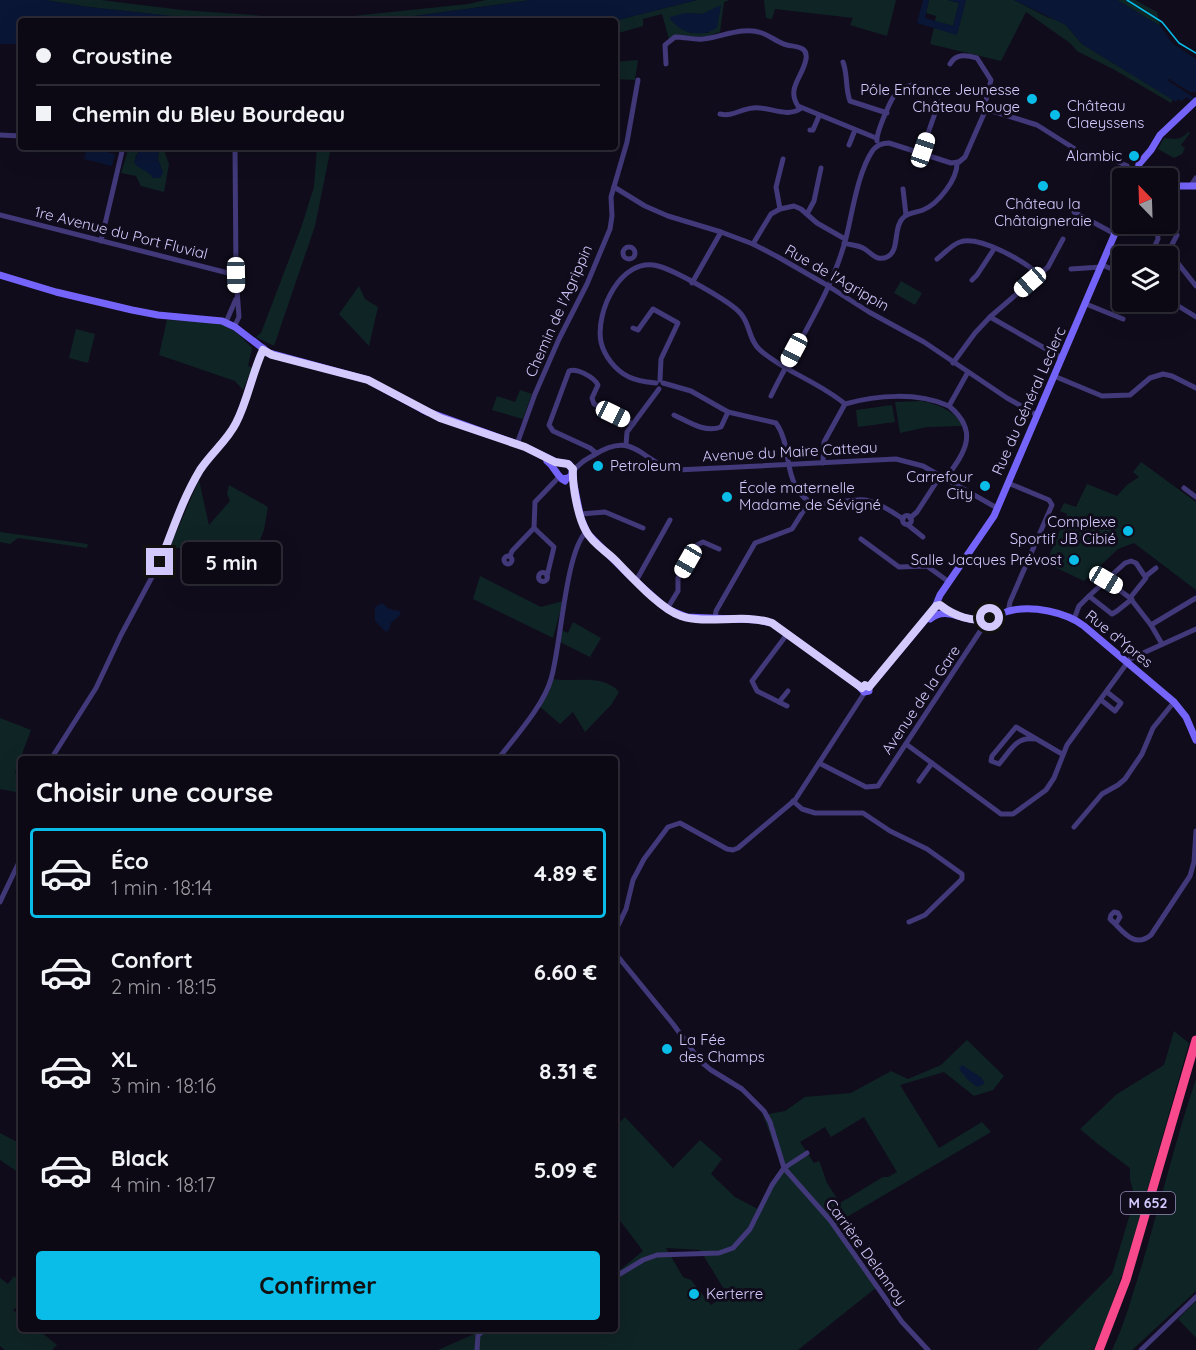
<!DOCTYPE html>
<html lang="fr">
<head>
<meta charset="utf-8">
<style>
  :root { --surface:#0c0915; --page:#1a1722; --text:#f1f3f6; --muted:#9a9aa0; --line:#2c2a34; --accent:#09bde8 }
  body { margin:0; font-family:Quicksand,sans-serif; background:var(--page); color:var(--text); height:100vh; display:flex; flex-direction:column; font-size:22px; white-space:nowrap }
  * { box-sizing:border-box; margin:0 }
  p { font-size:20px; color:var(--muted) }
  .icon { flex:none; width:33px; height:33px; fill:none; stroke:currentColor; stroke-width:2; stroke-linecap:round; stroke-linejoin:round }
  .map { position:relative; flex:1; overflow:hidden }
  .panel { position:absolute; left:18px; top:756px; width:600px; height:576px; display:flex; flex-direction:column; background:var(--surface); border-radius:6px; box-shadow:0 6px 24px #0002,0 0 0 2px var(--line) }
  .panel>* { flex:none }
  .guide { position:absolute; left:18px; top:18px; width:600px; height:132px; border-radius:6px; box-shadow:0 6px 24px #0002,0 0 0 2px var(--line); display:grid; align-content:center; height:132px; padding:0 18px; background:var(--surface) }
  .needle { width:39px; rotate:337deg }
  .tools { position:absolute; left:1112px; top:168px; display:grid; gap:12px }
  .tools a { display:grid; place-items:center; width:66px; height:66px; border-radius:6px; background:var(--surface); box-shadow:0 6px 24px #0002,0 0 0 2px var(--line); font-size:30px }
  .end { position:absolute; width:27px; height:27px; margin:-14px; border:8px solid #d4c9fd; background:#111; box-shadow:0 0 0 3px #111 }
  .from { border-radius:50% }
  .bubble { position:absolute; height:42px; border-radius:6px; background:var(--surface); box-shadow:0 6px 24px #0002,0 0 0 2px var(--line); font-size:20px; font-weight:700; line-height:42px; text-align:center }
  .car { position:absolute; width:18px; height:36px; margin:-18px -9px; border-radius:8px; box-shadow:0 0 4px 2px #0007; background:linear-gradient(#fff 24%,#345 0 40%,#fff 0 76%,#345 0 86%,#fff 0) }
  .guide b { display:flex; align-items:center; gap:21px; height:57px; font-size:22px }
  .guide b+b { border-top:2px solid var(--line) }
  .guide i { width:15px; height:15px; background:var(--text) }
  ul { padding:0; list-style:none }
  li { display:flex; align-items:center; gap:18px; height:90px; margin:0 12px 9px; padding:0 6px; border:3px solid transparent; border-radius:6px }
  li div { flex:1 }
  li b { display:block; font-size:22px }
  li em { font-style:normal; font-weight:700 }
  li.selected { border-color:var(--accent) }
  li>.icon { width:54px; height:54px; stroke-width:1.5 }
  h2 { padding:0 18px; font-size:27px; line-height:72px }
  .action { display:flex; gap:12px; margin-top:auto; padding:12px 18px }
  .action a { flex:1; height:69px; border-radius:6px; background:var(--accent); color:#111; font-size:24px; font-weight:700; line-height:69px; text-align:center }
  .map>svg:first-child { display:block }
  .green { fill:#0f2425; fill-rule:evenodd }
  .water { fill:#0a1636 }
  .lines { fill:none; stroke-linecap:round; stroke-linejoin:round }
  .street { stroke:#413979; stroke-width:5 }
  .secondary { stroke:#7564f9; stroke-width:7 }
  .highway { stroke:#f8498c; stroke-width:9 }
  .tram { stroke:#09bde8; stroke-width:1.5 }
  .route { stroke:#d4c9fd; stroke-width:8 }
  .poi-dot { fill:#09bde8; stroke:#100c1c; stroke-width:2 }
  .labels { text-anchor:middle; stroke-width:6; stroke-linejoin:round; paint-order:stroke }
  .shield { fill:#100c1c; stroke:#9990ba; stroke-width:1.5 }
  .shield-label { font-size:14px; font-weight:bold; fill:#d4c9fd }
  .poi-label { font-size:15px; fill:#d4c9fd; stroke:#100c1c; text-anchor:end }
  .street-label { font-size:15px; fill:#d4c9fd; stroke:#100c1c }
</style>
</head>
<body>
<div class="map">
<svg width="1196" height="1350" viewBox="0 0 1196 1350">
  <rect width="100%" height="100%" fill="#100c1c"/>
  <!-- green -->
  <g class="green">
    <polygon points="45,0 101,0 182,10 280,17 343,17 468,4 486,0 531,0 378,21 199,19 88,7"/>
    <path d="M697,0H730L724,2L720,32L707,36L669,39L662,14L643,19V26L615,34L614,21ZM685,13L702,14L709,33H690Z"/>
    <polygon points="764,0 896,0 887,36 850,25 853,18 775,9 772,19 766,18"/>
    <polygon points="929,0 948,0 959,3 953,26 935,21 936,16 926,13"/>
    <polygon points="966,0 1014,0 1047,17 1059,21 1066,25 1082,44 1173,99 1171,103 1113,69 1077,51 1070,43 1026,12 1001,61 930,44 934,28 957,34"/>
    <polygon points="1117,0 1135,0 1157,12 1160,26"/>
    <polygon points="638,60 635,80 615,79 615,62"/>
    <path d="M1188,132L1190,133L1181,145L1185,148L1182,154L1174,158L1158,149L1164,138C1175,139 1180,141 1188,132Z"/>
    <path d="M129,147H141L135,158C144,170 148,175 163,173L158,159L159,147H166L165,153L169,164L164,192L141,186L136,176L121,173Z"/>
    <polygon points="317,147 331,147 315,226 274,346 256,337 261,333 301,228 314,187"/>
    <polygon points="901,281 922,293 915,305 894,293"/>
    <polygon points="359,286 365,299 378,307 369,346 339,314"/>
    <path d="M167,320C188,321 216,318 234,331C241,336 246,342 252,348L248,366L252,368L243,390L235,381L159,355Z"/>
    <polygon points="76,329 95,334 88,363 69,358"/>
    <polygon points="520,390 532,394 523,419 492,410 497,396 515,402"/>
    <path d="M922,401C939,405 956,411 962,426L927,427L900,433L895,402Z"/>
    <polygon points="892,405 895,422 858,427 856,410"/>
    <polygon points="1141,462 1196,502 1196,590 1134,543 1118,549 1084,581 1046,563 1067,514 1060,511 1064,503 1076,507 1087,484 1117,496 1127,485 1139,477 1133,472"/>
    <polygon points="199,480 209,525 230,501 227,494 229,485 268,507 264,530 253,557 170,547"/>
    <polygon points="0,532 88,544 87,548 18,538 10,544 0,542"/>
    <polygon points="480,576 541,607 563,601 553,638 473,599"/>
    <polygon points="573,622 601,638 590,657 560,642 561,630 568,633"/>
    <path d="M553,679C574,683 602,673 619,692L611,705L585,732L573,712L560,724L538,705Z"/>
    <polygon points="0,718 31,730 15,773 21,775 21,793 0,789"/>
    <polygon points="1174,1031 1189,1043 1127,1261 1103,1329 1093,1350 1037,1350 1112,1274 1135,1197 1130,1180 1130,1168 1098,1144 1080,1129 1117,1094 1164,1065"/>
    <path d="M967,1040L1004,1076L993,1090L974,1096L944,1072L900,1085L939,1148L982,1122L991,1132L845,1218L833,1228L877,1287L798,1350H438L472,1335L480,1329H615V1274L643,1251L615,1214V1127L625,1117L673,1168L700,1140L722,1159L711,1174L735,1197L758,1209L782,1167L763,1115L785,1111L805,1097L851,1093L891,1071L908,1079L941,1065ZM864,1117L897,1172L888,1177H883L840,1203L827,1183L820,1163L819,1161L814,1163L800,1142L825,1127L831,1137ZM666,1248L700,1250L727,1294L711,1305L691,1280L683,1277Z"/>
    <path d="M1196,1079V1291L1132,1350H1112C1125,1324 1132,1295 1141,1268C1160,1205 1175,1141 1196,1079Z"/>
    <polygon points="0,1133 21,1144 21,1174 0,1160"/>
    <polygon points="14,1276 21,1283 21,1304 13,1310 21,1316 21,1329 37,1329 57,1345 52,1350 5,1350 0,1346 0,1278 8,1284"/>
    <polygon points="1196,1301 1196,1338 1178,1319"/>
  </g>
  <!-- water -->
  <g class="water">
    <polygon points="0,0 45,0 88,7 199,19 248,21 21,21 21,44 0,44"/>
    <polygon points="531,0 697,0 614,21 378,21"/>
    <polygon points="923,0 929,0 925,18 953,26 959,3 948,0 966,0 957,35 917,23"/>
    <polygon points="1014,0 1117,0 1160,26 1173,44 1196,59 1196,92 1190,92 1169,79 1167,80 1196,99 1196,103 1186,97 1182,101 1178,99 1176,102 1082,44 1066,25"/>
    <path d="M721,5L717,28C700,38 682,34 670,19V17L685,13L702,14Z"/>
    <polygon points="87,147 115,154 112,166 84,159"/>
    <path d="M141,147H159L158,159L163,173L160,178H153C149,170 138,170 134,162Z"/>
    <polygon points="382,603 389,609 399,611 401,614 391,623 389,630 386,632 375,621 375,607"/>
    <polygon points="962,1065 982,1078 984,1082 983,1085 977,1087 968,1080 959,1069"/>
  </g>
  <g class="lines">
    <!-- street -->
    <g class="street">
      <path d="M843,62C848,75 845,88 850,101L887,113"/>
      <path d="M666,64L665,45L675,37C685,37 694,40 703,39C722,37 743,26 762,33C771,36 778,43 787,45C796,47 808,46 806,59C803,77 786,88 798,106L876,138"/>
      <polyline points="986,109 1037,125 1083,154 1111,158 1127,166"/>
      <path d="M720,114C733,117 740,109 753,108C769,106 786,118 800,109"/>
      <polyline points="810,130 813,130 819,116"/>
      <polyline points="0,135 21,136"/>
      <path d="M877,141C876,133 891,98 897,92C901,87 909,86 915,84"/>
      <polyline points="849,145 855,130"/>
      <polyline points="921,153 939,102"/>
      <polyline points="1127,166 1133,178"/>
      <polyline points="1192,184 1196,178"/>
      <polyline points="614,187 645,206 668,216 721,232 753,244 778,257 825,284 869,312 924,342 1007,398 1037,415"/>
      <polyline points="903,189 906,215"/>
      <polyline points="780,209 776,187 783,159"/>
      <polyline points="1074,212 1115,234"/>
      <polyline points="807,214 814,201 821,168"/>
      <polyline points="0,215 236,275"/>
      <polyline points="101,241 123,147"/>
      <path d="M844,243C850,245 857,245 863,248C871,252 876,262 887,257C900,251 893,229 902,219C907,212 916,213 923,210C938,204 958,179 957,162"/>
      <polyline points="753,244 771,214 780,209 794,206 801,209 817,223 845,239"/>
      <circle cx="629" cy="253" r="6"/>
      <polyline points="1169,252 1196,286"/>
      <polyline points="1150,256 1158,239 1157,229 1161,226 1177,235 1166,256"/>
      <path d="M937,259C944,254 951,245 960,242C979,235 1024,261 1038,274"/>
      <polyline points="1102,265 1122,273"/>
      <polyline points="1071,269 1101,267"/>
      <polyline points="972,280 977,275 994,249"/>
      <polyline points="692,283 721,232"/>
      <polyline points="1167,299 1196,317"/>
      <polyline points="1086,304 1123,319"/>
      <polyline points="990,317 1062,358"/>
      <polyline points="226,322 236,299"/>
      <polyline points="234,327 239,317 236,275 235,147"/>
      <polyline points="633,328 638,330 653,309 678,323 661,359 660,380"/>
      <polyline points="953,363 975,333 990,317 1048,267 1063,239"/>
      <polyline points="1054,376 1102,396 1130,395 1150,378 1163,374 1172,376 1196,388"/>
      <path d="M656,383C646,382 637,381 629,377C616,371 604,356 601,342C595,312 621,256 658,266C674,270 732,302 741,314C750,324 749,341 760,350C785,372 819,382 845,404C877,395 917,392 949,406L968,372"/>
      <path d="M663,383L691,391L728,412L776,423C791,444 784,472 800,493C816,515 843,497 865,500C879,503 891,511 903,519"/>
      <path d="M771,396C796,344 831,295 846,238C852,214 858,171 873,150C877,145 882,143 889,143L951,163L959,162L965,157L986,109L985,104L991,80L977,58C967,55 956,53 950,64"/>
      <path d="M674,415C689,422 704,433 721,427L728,412"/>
      <polyline points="517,444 535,394 559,339 587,284 610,229 612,216 611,197 627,142 638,80"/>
      <polyline points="626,445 627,432 659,389"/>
      <path d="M596,453L590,448L553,431L549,425L569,371C577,368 594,377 598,385L592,398L594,404L633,424"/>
      <polyline points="823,463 824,442 845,404"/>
      <path d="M572,473C578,464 585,460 594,455C636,429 640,463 677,470L896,459L923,466L997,508"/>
      <path d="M946,478C966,451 979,431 949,406"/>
      <polyline points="1008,483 1049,500 1052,505 1010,602 1008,612"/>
      <polyline points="1184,488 1196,497"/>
      <polyline points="581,514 605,512 643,528"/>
      <circle cx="907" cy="520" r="4.5"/>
      <polyline points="910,518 917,512 941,475"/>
      <polyline points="908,525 923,537"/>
      <polyline points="534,528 554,547 547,576"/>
      <polyline points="861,539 899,567 927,566 949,582"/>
      <polyline points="510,556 512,551 534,528 535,502 559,477"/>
      <circle cx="508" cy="560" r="4"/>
      <circle cx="543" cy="577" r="4.5"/>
      <polyline points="1146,576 1156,568"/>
      <polyline points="1106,580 1130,598 1151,625"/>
      <polyline points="636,581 670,520"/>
      <polyline points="1089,596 1125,563 1131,561 1136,563 1146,578 1130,598"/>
      <polyline points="667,609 678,591 678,578 697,545 703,542 719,549"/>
      <polyline points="715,618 716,611 755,543 792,529 809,502"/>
      <polyline points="1074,619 1079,606 1089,596 1112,614 1117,611 1132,599"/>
      <polyline points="1162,644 1151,625 1196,598"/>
      <polyline points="1101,700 1115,711 1121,703 1107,692"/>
      <polyline points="779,702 788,691"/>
      <polyline points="787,706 757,691 752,681 788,633"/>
      <path d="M1033,739C1015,737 1010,752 999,764L991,761L992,756L1016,727L1062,754"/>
      <polyline points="906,744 1001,814 1013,814 1046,790 1054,778 1067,745 1130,659 1196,629"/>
      <polyline points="51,759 96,688 121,635 160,562 177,515 186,496 202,467 227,438 236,423 254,370 264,347"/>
      <path d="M498,759C515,737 544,705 551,679C561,647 565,553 586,532"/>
      <polyline points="819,763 866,787 878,786 981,630 986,619"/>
      <polyline points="919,781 932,763"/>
      <polyline points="793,801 802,809 815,813 863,813 890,831 927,849 962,874 962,879 925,915 909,922"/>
      <polyline points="1074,827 1102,794 1118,785 1125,779 1142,754 1153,728 1174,702"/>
      <polyline points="0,902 21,858"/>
      <path d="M1117,922L1120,917L1118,913L1114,912L1111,915L1110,919C1121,928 1133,950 1151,935L1190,876L1194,862L1196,831"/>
      <polyline points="615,932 626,909 633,880 644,859 668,827 680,823 727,849 733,850 738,848 795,800 865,692"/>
      <polyline points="615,953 673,1024 700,1061 711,1070 742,1089 764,1111 770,1122 784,1168 772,1185 750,1229 733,1248 719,1253 657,1255 643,1260 615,1277"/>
      <polyline points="807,1153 784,1168 830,1220 902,1322 928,1350"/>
      <polyline points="477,1350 478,1335 486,1329"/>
      <polyline points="1141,1350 1196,1297"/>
    </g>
    <!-- secondary -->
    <g class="secondary">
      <polyline points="1137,176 1139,164 1151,150 1160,135 1196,101"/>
      <polyline points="1167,186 1196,186"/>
      <polyline points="0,275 56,292 132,310 158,315 222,321 235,327 269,353 368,380 427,412"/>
      <polyline points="423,410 525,447 556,462 569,464 572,469 572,475 568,478 562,479"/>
      <path d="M547,461C555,467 556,476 565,481"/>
      <polyline points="572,475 581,519 588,534 630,576 667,609 687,617 758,620 772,623 858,685 864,692 869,691 869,687 935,608"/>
      <polyline points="935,607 940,595 994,516 1122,217"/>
      <path d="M930,619C945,606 961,620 978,620C989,620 999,614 1009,611C1032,605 1066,612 1084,626L1174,702L1186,717L1196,740"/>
    </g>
    <!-- highway -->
    <polyline class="highway" points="1099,1350 1126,1280 1196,1040"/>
    <!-- tram -->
    <polyline class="tram" points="1127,0 1162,22 1179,43 1196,53"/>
  </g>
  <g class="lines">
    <!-- route -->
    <path class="route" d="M160,562C173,530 182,500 200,470C211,453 227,441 236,423C248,400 252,373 263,350L272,355L368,380L440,418L525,447L555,462L568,464L573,469C572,485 578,517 586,531C592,543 606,551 615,560C631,576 660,609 681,616C708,625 743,613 772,623L862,688L865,685L869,687L936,606L940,605C954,616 973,623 990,618"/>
  </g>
  <!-- markers -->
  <g class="poi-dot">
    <circle cx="1032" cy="99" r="6"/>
    <circle cx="1055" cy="115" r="6"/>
    <circle cx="1134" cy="156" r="6"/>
    <circle cx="1043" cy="186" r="6"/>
    <circle cx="598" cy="466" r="6"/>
    <circle cx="985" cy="486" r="6"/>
    <circle cx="727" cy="497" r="6"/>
    <circle cx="1128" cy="531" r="6"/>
    <circle cx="1074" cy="560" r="6"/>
    <circle cx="667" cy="1049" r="6"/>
    <circle cx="694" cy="1294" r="6"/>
  </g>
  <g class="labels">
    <!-- shield labels -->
    <rect class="shield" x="1121" y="1192" width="54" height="22" rx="4.5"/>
    <g class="shield-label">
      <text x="1148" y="1208">M 652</text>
    </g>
    <!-- poi labels -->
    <g class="poi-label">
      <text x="1020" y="95">Pôle Enfance Jeunesse<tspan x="1020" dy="17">Château Rouge</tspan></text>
      <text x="1067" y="111" text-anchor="start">Château<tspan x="1067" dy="17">Claeyssens</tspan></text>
      <text x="1122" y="161">Alambic</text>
      <text x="1043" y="209" text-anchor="middle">Château la<tspan x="1043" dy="17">Châtaigneraie</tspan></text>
      <text x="610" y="471" text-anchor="start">Petroleum</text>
      <text x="973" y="482">Carrefour<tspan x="973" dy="17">City</tspan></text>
      <text x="739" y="493" text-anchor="start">École maternelle<tspan x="739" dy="17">Madame de Sévigné</tspan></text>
      <text x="1116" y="527">Complexe<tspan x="1116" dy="17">Sportif JB Cibié</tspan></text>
      <text x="1062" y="565">Salle Jacques Prévost</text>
      <text x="679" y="1045" text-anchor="start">La Fée<tspan x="679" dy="17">des Champs</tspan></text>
      <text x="706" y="1299" text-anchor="start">Kerterre</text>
    </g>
    <!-- street labels -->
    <g class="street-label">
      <text transform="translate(121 233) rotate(14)" y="5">1re Avenue du Port Fluvial</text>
      <text transform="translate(837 278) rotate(30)" y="5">Rue de l'Agrippin</text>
      <text transform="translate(559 311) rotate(-66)" y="5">Chemin de l'Agrippin</text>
      <text transform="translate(1029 401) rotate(-66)" y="5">Rue du Général Leclerc</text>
      <text transform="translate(790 452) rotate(-3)" y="5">Avenue du Maire Catteau</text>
      <text transform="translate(1119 639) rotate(39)" y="5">Rue d'Ypres</text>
      <text transform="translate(921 700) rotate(-56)" y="5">Avenue de la Gare</text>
      <text transform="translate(866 1252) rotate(54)" y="5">Carrière Delannoy</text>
    </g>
  </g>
</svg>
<div class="tools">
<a><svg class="needle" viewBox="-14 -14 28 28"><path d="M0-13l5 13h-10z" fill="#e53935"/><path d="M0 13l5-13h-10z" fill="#9a9aa0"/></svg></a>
<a><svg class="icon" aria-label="layers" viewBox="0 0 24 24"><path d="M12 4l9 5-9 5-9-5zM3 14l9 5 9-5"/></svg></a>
</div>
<i class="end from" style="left:990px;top:618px"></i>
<i class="end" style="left:160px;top:562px"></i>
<div class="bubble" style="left:182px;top:542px;width:99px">5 min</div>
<i class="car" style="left:923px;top:150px;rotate:19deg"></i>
<i class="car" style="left:236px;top:275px;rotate:179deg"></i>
<i class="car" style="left:1030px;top:282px;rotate:229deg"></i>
<i class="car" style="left:794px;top:350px;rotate:208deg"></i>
<i class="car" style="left:613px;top:414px;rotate:116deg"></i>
<i class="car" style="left:688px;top:561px;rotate:210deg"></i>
<i class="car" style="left:1106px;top:580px;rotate:121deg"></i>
<div class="guide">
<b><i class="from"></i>Croustine</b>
<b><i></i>Chemin du Bleu Bourdeau</b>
</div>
<section class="panel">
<h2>Choisir une course</h2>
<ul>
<li class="selected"><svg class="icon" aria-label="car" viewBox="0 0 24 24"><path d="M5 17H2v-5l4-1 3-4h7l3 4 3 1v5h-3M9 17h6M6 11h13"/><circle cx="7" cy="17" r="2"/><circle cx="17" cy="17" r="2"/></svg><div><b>Éco</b><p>1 min · 18:14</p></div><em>4.89 €</em></li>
<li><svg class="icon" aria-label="car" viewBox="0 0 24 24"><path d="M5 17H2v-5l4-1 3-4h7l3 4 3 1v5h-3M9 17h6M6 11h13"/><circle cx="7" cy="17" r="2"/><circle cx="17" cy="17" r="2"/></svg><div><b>Confort</b><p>2 min · 18:15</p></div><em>6.60 €</em></li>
<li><svg class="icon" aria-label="car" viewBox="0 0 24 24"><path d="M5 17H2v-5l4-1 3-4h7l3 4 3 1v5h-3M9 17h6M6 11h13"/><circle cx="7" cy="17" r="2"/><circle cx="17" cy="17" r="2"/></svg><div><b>XL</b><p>3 min · 18:16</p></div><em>8.31 €</em></li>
<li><svg class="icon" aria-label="car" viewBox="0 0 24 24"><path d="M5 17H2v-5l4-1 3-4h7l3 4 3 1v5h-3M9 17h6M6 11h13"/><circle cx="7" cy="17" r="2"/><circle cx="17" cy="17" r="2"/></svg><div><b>Black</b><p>4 min · 18:17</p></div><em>5.09 €</em></li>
</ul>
<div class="action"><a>Confirmer</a></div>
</section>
</div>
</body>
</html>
